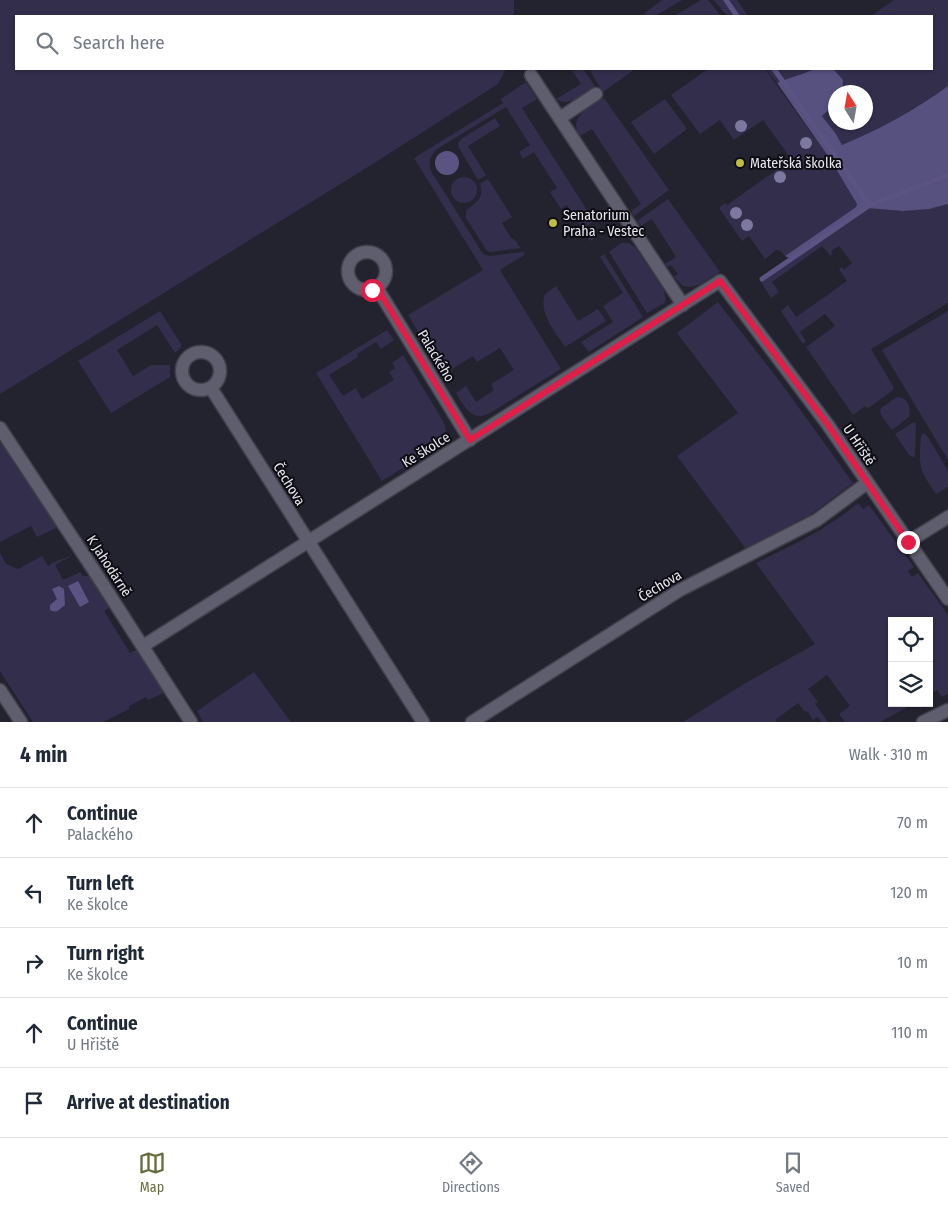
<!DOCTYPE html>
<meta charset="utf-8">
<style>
body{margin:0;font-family:"Fira Sans Condensed",sans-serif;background:#f6f6f7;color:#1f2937}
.controls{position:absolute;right:15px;bottom:15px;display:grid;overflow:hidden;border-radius:0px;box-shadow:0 1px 4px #0004}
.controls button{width:45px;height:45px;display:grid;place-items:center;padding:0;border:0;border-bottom:1px solid #e0e1e3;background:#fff;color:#1f2937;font:25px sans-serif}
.compass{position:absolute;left:828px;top:85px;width:45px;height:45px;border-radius:50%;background:#fff;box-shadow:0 1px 4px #0004;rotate:349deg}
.stop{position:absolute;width:15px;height:15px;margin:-11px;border:4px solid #e11d48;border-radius:50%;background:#fff}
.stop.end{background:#e11d48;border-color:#fff;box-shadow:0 1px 5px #0008}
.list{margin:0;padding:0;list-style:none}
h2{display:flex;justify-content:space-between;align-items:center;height:65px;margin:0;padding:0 20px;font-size:21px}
h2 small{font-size:16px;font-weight:400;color:#747a83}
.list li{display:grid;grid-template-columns:32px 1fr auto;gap:15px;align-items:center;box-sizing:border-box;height:70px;padding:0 20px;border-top:1px solid #e0e1e3}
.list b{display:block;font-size:19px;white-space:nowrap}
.list p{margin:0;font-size:16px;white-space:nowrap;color:#747a83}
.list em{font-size:16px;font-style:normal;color:#747a83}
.icon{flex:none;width:28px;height:28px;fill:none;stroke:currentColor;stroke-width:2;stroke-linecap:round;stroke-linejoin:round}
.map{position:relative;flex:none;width:948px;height:722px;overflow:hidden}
.search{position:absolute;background:#fff;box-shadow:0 1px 4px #0004;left:15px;right:15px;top:15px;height:55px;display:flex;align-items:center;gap:12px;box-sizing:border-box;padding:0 18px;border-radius:0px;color:#747a83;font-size:19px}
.sheet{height:415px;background:#fff}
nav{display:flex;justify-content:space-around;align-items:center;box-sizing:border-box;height:70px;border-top:1px solid #e0e1e3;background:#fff;font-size:14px;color:#747a83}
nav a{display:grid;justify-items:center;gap:2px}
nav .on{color:#676c3c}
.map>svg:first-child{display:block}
</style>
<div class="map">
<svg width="948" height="722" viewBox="0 0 948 722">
<rect width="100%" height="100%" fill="#23222f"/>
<!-- green -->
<path fill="#332e4c" d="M0,0H514V16H16V69H506L498,84L368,167L0,394Z
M662,0H682L655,16H641Z
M701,0H708L721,16H674Z
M714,0H737L748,16H727Z
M894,0H948V86C914,110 880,129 842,145L836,134L822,116L835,104L836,122H866V92H842V80L833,69H932V16H871Z
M571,69H583L595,86C583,94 570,108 556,99L581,84Z
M589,69H635L603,92Z
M708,69H765L830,159L857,204L856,207L785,256L781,251L776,250L765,259L749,236L742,241L719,208L725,203L727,205L775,171L774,168L789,156L763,120L734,140L720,120L700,134L671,95Z
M766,69H814C802,75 790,77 777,83Z
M526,82L537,99L522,108L587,210L595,220L587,226L595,238L590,241L567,205L561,209L550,192L557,188L534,152L523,159L519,152L530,145L506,107L437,149C430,156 428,162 431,171L483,254L489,256L524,252V255L500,270L561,369L490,413C472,423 464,406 456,393L466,386L476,402L494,390L491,384L514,370L500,348L477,362L473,356L444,374L408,315L483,270L414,158L503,103L501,99Z
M604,98L669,190L634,216L631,211L641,204L592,129L580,136C567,117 590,107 604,98Z
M665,99L687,129L654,154L631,122Z
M495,118L500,126L468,146L486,175L478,180L459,148L458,143L461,139Z
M451 190a13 13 0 1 1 26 0a13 13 0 1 1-26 0Z
M488,179L512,217L502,223L511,238L516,241L520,248L491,252L487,251L466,218V211C475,202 485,199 480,184Z
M668,199L720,272L699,285L689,287L683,286L674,277L678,274L671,265L667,267L665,264L676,257L652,219L641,226L637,221Z
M948,204V303L871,349L893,386V390L867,409L865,406L853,415L806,347L835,326L825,314L800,332L806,341L803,344L781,311L788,305L796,317L847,281L839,269L842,267L844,270L852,263L839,246L831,251L832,254L831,256L822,246L772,282L779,292L771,298L761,282L870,207C897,212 921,212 948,204Z
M621,243H629L635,247L664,290L666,302L647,313L609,252Z
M604,254L643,317L589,352L581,342L613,322L603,306L623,293L600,257Z
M556,286L578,321L598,309L606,321L565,347C556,333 538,312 545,294Z
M718,302L781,383L853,483L806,518L805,517L746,549L677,456L738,413L677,333Z
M160,311L181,344V347L175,353L157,325L117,350L133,376L151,365H170V377L111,413L78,361Z
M948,311V460L882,350Z
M387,330L394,340L381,349L376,342L357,354L358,357L329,375L343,396L356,388L362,399L394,380L389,372L395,368L392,363L403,355L443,421C448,430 446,437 439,445L382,481L316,373Z
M899,397C909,399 911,409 909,417L892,430L881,415L880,409L895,398Z
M914,422L916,424L915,456L913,457L909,455L895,434Z
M924,433L928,437L948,471V487L936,494C918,468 919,466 921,435Z
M0,443L5,446L58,527L37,537L31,526L0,542Z
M858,503L863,509L869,505L914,567L908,571L912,577L918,573L948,615V694L942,697L937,690L929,695V621H892V703H915L880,722H845L839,714L850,706L827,675L808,689L818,702L815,704L828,722H821L818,717L813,720L808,712L804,711L798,703L775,720L777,722H683L744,684L815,644L756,563C792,545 828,529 858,503Z
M0,553L6,564L18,569L42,556L48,566L54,562L71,556L55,565L63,580L80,572L83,576H89L109,608L104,611L130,653L137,649L164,693L148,700L146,697L129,706V709L103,722H33L0,671Z
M254,672L291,722H203L197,711Z"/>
<!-- forest -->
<path fill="#57517f" d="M814,69H833L843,80L842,92H836L835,104L822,116L836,134L842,145C880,129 915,110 948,86V204L929,209L903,211L867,208L793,260L785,256L856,207L857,204L830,159L777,83C790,77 802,75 814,69Z"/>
<!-- water -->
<path fill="#5b5483" d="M435 163a12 12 0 1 1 24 0a12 12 0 1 1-24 0Z
M78,581L89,602L80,607L68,586Z
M59,586L64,589L65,605C59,609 58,614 50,610V605L57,599L52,589Z"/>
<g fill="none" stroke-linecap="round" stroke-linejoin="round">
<!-- stream -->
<path stroke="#5b5483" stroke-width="5" d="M726,0L737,16
M774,69L870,205L948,175
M762,279L870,205"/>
<!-- minor casing -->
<g stroke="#42404b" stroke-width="15">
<path id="minor" d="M531,75L683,305
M560,118L596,94
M348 271a19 19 0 1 1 38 0a19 19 0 1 1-38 0Z
M377,288L470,440
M182 371a19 19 0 1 1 38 0a19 19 0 1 1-38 0Z
M211,388L423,722
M0,428L93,569L191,722
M908,542L948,517
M143,646L720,281L828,425L948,599
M0,690L21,722
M472,722L680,590L817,520L867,483
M923,722L948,710"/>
</g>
<!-- minor -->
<use href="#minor" stroke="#5f5e6e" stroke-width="12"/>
</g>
<!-- trees -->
<g fill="#7d789f">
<circle cx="741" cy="126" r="6"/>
<circle cx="806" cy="143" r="6"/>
<circle cx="780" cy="177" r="6"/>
<circle cx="736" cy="213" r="6"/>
<circle cx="747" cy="225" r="6"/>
</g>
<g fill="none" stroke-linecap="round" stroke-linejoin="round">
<!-- route -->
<path stroke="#e11d48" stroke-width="6" d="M372,290L377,288L470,440L720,281L828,425L908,542"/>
</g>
<!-- markers -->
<g fill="#bebf42" stroke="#0d0c12" stroke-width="2">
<circle cx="740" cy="163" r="5"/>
<circle cx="553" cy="223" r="5"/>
</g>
<g text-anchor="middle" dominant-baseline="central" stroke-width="4" stroke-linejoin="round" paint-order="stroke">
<!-- poi labels -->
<g font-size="14" fill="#e8e7f0" stroke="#0d0c12" text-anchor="start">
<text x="750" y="163">Mateřská školka</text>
<text x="563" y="215">Senatorium<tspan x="563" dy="16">Praha - Vestec</tspan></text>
</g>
<!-- street labels -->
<g font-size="14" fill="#e8e7f0" stroke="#0d0c12">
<text transform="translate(436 356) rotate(59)">Palackého</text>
<text transform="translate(859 445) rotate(56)">U Hřiště</text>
<text transform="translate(426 450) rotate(-32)">Ke školce</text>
<text transform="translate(289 484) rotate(58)">Čechova</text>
<text transform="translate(109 566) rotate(57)">K Jahodárně</text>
<text transform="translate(660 586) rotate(-31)">Čechova</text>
</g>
</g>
</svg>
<div class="controls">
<button><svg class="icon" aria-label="locate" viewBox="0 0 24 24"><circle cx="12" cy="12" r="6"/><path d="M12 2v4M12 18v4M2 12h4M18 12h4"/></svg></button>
<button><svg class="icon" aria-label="layers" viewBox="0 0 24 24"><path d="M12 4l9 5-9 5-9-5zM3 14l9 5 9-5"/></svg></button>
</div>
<svg class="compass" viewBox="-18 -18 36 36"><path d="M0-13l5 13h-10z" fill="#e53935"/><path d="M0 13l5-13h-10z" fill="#747a83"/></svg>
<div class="stop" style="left:372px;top:290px"></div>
<div class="stop end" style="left:908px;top:542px"></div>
<div class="search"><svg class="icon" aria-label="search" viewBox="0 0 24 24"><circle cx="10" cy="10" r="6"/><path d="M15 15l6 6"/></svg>Search here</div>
</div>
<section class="sheet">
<h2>4 min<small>Walk · 310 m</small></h2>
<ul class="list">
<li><svg class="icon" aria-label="ahead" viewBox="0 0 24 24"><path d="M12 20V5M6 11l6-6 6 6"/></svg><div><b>Continue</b><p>Palackého</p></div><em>70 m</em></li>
<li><svg class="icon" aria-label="left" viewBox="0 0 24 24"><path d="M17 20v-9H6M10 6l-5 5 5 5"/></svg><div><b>Turn left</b><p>Ke školce</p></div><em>120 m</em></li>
<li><svg class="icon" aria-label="right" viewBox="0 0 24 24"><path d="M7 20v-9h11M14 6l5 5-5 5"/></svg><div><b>Turn right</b><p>Ke školce</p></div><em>10 m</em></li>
<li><svg class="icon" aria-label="ahead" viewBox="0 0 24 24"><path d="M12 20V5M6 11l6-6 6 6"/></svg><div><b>Continue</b><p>U Hřiště</p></div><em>110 m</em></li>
<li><svg class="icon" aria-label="arrive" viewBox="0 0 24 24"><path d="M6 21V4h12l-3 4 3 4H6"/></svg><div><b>Arrive at destination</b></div></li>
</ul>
</section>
<nav>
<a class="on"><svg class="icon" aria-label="map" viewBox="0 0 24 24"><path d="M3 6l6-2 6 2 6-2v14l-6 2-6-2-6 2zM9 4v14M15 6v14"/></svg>Map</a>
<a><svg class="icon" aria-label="directions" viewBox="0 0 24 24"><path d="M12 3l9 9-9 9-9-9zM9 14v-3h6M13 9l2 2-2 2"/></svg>Directions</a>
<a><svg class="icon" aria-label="saved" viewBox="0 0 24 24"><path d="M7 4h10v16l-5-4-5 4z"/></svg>Saved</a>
</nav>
